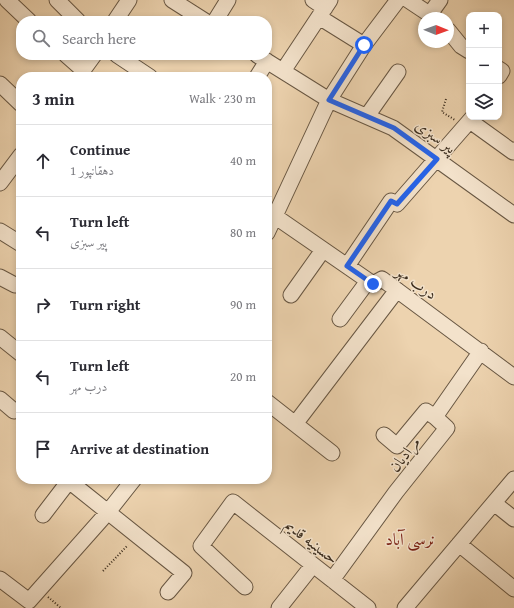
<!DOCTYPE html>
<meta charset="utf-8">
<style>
body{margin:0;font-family:"Gentium Book Plus",Amiri,serif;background:#f2f2f3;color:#2b2b33}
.controls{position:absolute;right:12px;top:12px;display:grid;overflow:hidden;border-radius:8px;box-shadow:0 2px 6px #0003}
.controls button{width:36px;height:36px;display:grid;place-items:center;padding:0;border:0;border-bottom:1px solid #e1e1e2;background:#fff;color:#2b2b33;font:20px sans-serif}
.compass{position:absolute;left:418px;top:12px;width:36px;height:36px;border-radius:50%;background:#fff;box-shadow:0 2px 6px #0003;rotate:91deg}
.stop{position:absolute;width:12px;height:12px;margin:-9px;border:3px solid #2563eb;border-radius:50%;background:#fff}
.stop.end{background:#2563eb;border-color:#fff;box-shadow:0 1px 4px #0008}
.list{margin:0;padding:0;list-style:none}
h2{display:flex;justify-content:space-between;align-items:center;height:52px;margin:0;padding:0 16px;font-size:17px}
h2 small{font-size:13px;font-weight:400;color:#7c7c81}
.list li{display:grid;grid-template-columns:26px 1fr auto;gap:12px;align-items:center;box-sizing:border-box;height:72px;padding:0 16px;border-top:1px solid #e1e1e2}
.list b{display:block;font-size:15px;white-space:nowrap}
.list p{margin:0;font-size:13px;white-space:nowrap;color:#7c7c81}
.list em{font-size:13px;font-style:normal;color:#7c7c81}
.icon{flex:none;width:22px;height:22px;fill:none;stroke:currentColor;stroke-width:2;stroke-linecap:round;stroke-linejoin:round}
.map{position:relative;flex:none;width:514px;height:608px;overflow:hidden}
.search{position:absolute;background:#fff;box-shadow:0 2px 6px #0003;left:16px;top:16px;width:256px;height:44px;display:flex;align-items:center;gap:10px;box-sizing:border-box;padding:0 14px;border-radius:16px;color:#7c7c81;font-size:15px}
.panel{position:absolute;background:#fff;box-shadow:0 2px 6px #0003;left:16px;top:72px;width:256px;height:412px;border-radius:16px}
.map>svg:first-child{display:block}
</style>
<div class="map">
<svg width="514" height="608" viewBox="0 0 514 608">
<rect width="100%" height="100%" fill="#edd3af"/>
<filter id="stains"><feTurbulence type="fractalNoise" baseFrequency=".005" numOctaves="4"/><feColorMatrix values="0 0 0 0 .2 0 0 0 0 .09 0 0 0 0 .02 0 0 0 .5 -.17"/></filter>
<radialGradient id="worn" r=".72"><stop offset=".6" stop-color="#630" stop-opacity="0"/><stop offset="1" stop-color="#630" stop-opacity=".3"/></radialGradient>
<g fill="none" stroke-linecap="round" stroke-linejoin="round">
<!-- minor casing -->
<g stroke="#685743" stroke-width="17">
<path id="minor" d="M7,0L29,21
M57,0L78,21
M172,0L205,21
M313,0L325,8
M408,0L435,18
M430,14L440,0
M319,17L364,45
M115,21L129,0
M215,21L228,0
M448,30L461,46L469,51
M66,55L83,70
M117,55L150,77
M257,55L329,100L393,128L514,215
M499,69L502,71L499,76
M283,71L330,0
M78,77L94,55
M257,77L267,61
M0,84L21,104
M367,116L398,72
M470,121L513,152L514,150
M0,183L21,155
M276,217L373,284L382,279L514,377
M0,231L21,244
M267,233L329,100L364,45L398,0
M347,266L391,201L397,204L473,117
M0,277L15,285
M291,295L323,250
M340,319L368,281
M0,337L21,354
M0,399L14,411
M267,402L332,453
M295,424L397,290
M384,435L397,446L426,411L435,417
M494,503L514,519
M43,515L69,481L184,573L168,592
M459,544L514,589
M0,579L29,601L108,512L134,479
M332,580L396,492L447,428L435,417L481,351
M245,587L201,546L233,502L368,608
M279,608L313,565
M405,608L514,479"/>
</g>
<!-- path -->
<path stroke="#3c2e1f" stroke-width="2" stroke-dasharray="1 2" stroke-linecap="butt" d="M446,99L442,112L455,120
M103,571L128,545
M48,597L61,608"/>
<!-- minor -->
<use href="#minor" stroke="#f3e2cb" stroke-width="15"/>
</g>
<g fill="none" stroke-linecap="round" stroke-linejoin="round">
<!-- route -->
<path stroke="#2563eb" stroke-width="5" d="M364,45L329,100L394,128L437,159L397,204L391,201L347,266L373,284"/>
</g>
<g text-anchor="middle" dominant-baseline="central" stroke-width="3" stroke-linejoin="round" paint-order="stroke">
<!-- street labels -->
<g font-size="16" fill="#3c2e1f" stroke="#f3e2cb">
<text transform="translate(436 136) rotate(36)">پیر سبزی</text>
<text transform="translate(417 282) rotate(36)">درب مهر</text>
<text transform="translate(404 454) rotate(-52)">مرادیان</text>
<text transform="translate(312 541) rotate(38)">حسینیه قدیم</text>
</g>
<!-- neighbourhood labels -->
<g font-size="17" fill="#7a1f14" stroke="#f3e2cb">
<text x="410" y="538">نرسی آباد</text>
</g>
</g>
<rect width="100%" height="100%" filter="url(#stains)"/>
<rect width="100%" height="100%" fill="url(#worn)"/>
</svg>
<div class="controls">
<button>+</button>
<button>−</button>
<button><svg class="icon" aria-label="layers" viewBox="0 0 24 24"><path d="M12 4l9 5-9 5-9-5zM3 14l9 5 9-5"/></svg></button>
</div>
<svg class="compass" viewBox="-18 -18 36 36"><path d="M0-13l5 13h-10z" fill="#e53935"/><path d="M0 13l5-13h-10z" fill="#7c7c81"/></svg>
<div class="stop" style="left:364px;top:45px"></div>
<div class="stop end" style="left:373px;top:284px"></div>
<div class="search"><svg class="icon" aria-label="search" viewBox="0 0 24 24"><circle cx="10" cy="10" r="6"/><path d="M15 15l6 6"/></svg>Search here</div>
<section class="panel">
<h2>3 min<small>Walk · 230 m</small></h2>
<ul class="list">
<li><svg class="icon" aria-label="ahead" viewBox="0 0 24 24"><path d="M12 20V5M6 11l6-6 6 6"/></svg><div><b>Continue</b><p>دهقانپور 1</p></div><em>40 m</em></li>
<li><svg class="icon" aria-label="left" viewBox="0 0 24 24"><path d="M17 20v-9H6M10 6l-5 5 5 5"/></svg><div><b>Turn left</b><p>پیر سبزی</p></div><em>80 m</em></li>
<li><svg class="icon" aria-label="right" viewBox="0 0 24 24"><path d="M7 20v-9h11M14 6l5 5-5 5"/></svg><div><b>Turn right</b></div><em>90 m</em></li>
<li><svg class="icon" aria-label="left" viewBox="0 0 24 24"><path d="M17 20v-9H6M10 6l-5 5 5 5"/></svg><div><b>Turn left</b><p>درب مهر</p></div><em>20 m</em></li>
<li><svg class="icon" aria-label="arrive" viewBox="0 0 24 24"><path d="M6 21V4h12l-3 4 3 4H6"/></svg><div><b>Arrive at destination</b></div></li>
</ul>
</section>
</div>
